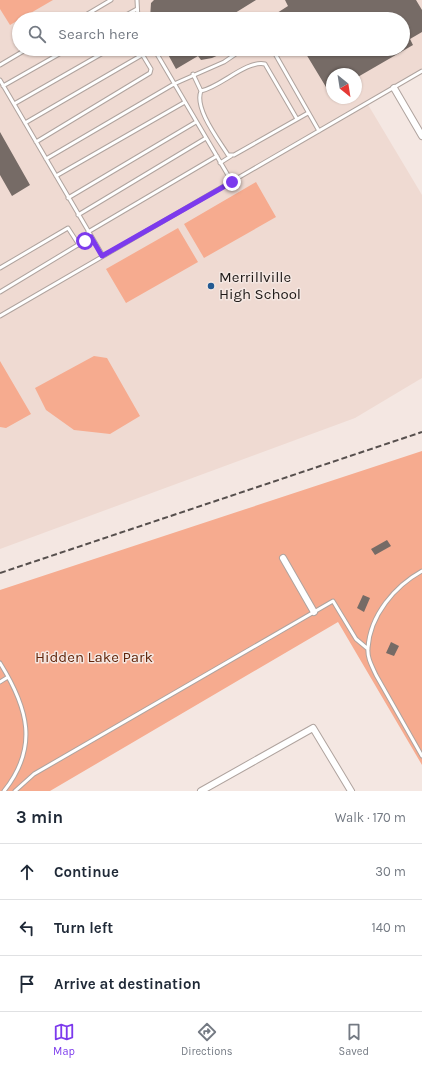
<!DOCTYPE html>
<meta charset="utf-8">
<style>
body{margin:0;font-family:Karla,sans-serif;background:#f2f2f3;color:#1f2937}
.compass{position:absolute;left:326px;top:68px;width:36px;height:36px;border-radius:50%;background:#fff;box-shadow:0 1px 3px #0004;rotate:150deg}
.stop{position:absolute;width:12px;height:12px;margin:-9px;border:3px solid #7c3aed;border-radius:50%;background:#fff}
.stop.end{background:#7c3aed;border-color:#fff;box-shadow:0 1px 4px #0008}
.list{margin:0;padding:0;list-style:none}
h2{display:flex;justify-content:space-between;align-items:center;height:52px;margin:0;padding:0 16px;font-size:17px}
h2 small{font-size:13px;font-weight:400;color:#747a83}
.list li{display:grid;grid-template-columns:26px 1fr auto;gap:12px;align-items:center;box-sizing:border-box;height:56px;padding:0 16px;border-top:1px solid #e0e1e3}
.list b{display:block;font-size:15px;white-space:nowrap}
.list em{font-size:13px;font-style:normal;color:#747a83}
.icon{flex:none;width:22px;height:22px;fill:none;stroke:currentColor;stroke-width:2;stroke-linecap:round;stroke-linejoin:round}
.map{position:relative;flex:none;width:422px;height:791px;overflow:hidden}
.search{position:absolute;background:#fff;box-shadow:0 1px 3px #0004;left:12px;right:12px;top:12px;height:44px;display:flex;align-items:center;gap:10px;box-sizing:border-box;padding:0 14px;border-radius:22px;color:#747a83;font-size:15px}
.sheet{height:220px;background:#fff}
nav{display:flex;justify-content:space-around;align-items:center;box-sizing:border-box;height:56px;border-top:1px solid #e0e1e3;background:#fff;font-size:11px;color:#747a83}
nav a{display:grid;justify-items:center;gap:2px}
nav .on{color:#7c3aed}
.map>svg:first-child{display:block}
</style>
<div class="map">
<svg width="422" height="791" viewBox="0 0 422 791">
<rect width="100%" height="100%" fill="#f4e7e2"/>
<!-- built -->
<path fill="#efdad2" fill-rule="evenodd" d="M0,0H422V72L367,103L422,195V378L355,418L0,549ZM19,19H403V49H19ZM332,74H356V98H332Z"/>
<!-- green -->
<path fill="#f6ab8f" d="M0,0H53L10,25L0,9Z
M256,182L276,217L204,258L184,224Z
M178,228L198,262L126,303L106,269Z
M94,356L107,358L140,416L110,434L74,430L46,410L35,388Z
M0,361L31,414L6,428L0,427Z
M422,451V765L338,622L50,791H0V590Z"/>
<!-- building -->
<path fill="#766b66" d="M154,0H256L235,13L239,19H150L151,3Z
M285,0H416L422,10V32L410,39L413,45L356,78V74L352,72L349,74H332V83L326,87L303,49H403V19H280L277,13L288,6Z
M165,49H232L212,58L201,60L198,56L176,69Z
M0,132L30,185L12,196L0,175Z
M387,540L391,546L375,555L371,549Z
M363,595L370,598L364,612L357,608Z
M391,642L399,646L394,656L386,653Z"/>
<g fill="none" stroke-linecap="round" stroke-linejoin="round">
<!-- lane casing -->
<g stroke="#afa39e" stroke-width="5">
<path id="lane" d="M137,0L138,19
M79,19L111,0
M119,19L137,9
M154,49L232,182
M265,49L274,52L319,131
M0,65L27,49
M193,74L201,91C194,108 218,139 228,155H234L308,113
M0,80L103,256
M3,86L68,49
M201,91C221,87 246,60 265,64L297,119
M14,104L110,49
M25,123L142,55
M36,142L150,73L151,69L139,49
M46,159L174,84L224,62L243,49
M220,163L231,156
M56,176L185,102
M68,198L196,122
M78,215L206,138
M88,232L217,156
M0,268L68,228L79,245
M0,292L91,237
M0,316L422,71
M422,571C395,586 370,615 368,648C367,658 372,666 376,675L422,756
M0,663C28,708 39,747 4,791
M0,682L8,677
M15,791L34,774L333,601L356,639L368,649"/>
</g>
<!-- street casing -->
<g stroke="#afa39e" stroke-width="8">
<path id="street" d="M394,88L422,136
M283,558L314,612
M201,791L313,728L351,791"/>
</g>
<!-- lane -->
<use href="#lane" stroke="#fff" stroke-width="3"/>
<!-- street -->
<use href="#street" stroke="#fff" stroke-width="6"/>
<!-- rail -->
<path stroke="#564f4d" stroke-width="2" stroke-dasharray="6 3" stroke-linecap="butt" d="M0,573L422,432"/>
</g>
<g fill="none" stroke-linecap="round" stroke-linejoin="round">
<!-- route -->
<path stroke="#7c3aed" stroke-width="5" d="M85,241L91,237L102,256L232,182"/>
</g>
<!-- markers -->
<circle fill="#235a92" stroke="#f4e7e2" stroke-width="1.5" cx="211" cy="286" r="4"/>
<g text-anchor="middle" dominant-baseline="central" stroke-width="3" stroke-linejoin="round" paint-order="stroke">
<!-- poi labels -->
<g font-size="15" fill="#1f1a18" stroke="#f4e7e2" text-anchor="start">
<text x="219" y="277">Merrillville<tspan x="219" dy="17">High School</tspan></text>
</g>
<!-- park labels -->
<g font-size="15" fill="#61250a" stroke="#f4e7e2">
<text x="94" y="657">Hidden Lake Park</text>
</g>
</g>
</svg>
<svg class="compass" viewBox="-18 -18 36 36"><path d="M0-13l5 13h-10z" fill="#e53935"/><path d="M0 13l5-13h-10z" fill="#747a83"/></svg>
<div class="stop" style="left:85px;top:241px"></div>
<div class="stop end" style="left:232px;top:182px"></div>
<div class="search"><svg class="icon" aria-label="search" viewBox="0 0 24 24"><circle cx="10" cy="10" r="6"/><path d="M15 15l6 6"/></svg>Search here</div>
</div>
<section class="sheet">
<h2>3 min<small>Walk · 170 m</small></h2>
<ul class="list">
<li><svg class="icon" aria-label="ahead" viewBox="0 0 24 24"><path d="M12 20V5M6 11l6-6 6 6"/></svg><div><b>Continue</b></div><em>30 m</em></li>
<li><svg class="icon" aria-label="left" viewBox="0 0 24 24"><path d="M17 20v-9H6M10 6l-5 5 5 5"/></svg><div><b>Turn left</b></div><em>140 m</em></li>
<li><svg class="icon" aria-label="arrive" viewBox="0 0 24 24"><path d="M6 21V4h12l-3 4 3 4H6"/></svg><div><b>Arrive at destination</b></div></li>
</ul>
</section>
<nav>
<a class="on"><svg class="icon" aria-label="map" viewBox="0 0 24 24"><path d="M3 6l6-2 6 2 6-2v14l-6 2-6-2-6 2zM9 4v14M15 6v14"/></svg>Map</a>
<a><svg class="icon" aria-label="directions" viewBox="0 0 24 24"><path d="M12 3l9 9-9 9-9-9zM9 14v-3h6M13 9l2 2-2 2"/></svg>Directions</a>
<a><svg class="icon" aria-label="saved" viewBox="0 0 24 24"><path d="M7 4h10v16l-5-4-5 4z"/></svg>Saved</a>
</nav>
